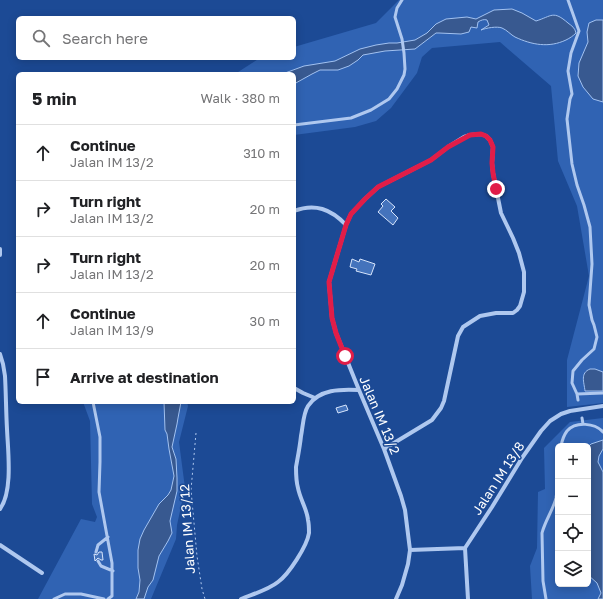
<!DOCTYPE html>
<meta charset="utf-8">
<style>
body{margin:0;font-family:"Golos Text",sans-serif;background:#f6f6f6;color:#202124}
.controls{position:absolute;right:12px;bottom:12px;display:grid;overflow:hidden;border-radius:6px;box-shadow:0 2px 10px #0003}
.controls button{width:36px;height:36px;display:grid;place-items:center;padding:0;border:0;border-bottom:1px solid #e0e0e0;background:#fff;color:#202124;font:20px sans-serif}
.stop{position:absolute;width:12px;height:12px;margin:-9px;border:3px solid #e11d48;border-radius:50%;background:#fff}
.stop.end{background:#e11d48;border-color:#fff;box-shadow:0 1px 4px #0008}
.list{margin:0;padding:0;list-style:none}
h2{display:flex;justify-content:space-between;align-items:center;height:52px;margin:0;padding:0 16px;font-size:17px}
h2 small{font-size:13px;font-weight:400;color:#757577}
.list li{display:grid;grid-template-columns:26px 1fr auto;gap:12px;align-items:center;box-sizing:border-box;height:56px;padding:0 16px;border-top:1px solid #e0e0e0}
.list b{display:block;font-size:15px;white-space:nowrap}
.list p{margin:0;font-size:13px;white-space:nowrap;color:#757577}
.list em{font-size:13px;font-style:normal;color:#757577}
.icon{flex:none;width:22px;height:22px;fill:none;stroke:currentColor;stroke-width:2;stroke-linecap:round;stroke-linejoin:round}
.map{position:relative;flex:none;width:603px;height:599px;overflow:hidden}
.search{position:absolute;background:#fff;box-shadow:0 2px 10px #0003;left:16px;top:16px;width:280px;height:44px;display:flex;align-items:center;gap:10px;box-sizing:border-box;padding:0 14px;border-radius:6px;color:#757577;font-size:15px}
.panel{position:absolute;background:#fff;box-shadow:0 2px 10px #0003;left:16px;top:72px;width:280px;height:332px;border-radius:6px}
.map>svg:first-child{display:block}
</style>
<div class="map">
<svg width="603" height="599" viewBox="0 0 603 599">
<rect width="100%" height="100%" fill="#1c4a95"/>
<!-- green -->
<path fill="#3063b3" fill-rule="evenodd" d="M399,0H603V403L567,407V360L589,276L577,206L558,161L551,86L500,42L432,48L422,57L417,73L391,108L376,121L355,127L294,135V74H235L260,58H294V47L376,23Z
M83,402H187L188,406L179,442L185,488L177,525L176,539L151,599H38L81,519L95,522L97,517L92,504L90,421Z
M603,418V599H532L530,566L537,548L538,492L545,489L544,448L570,422ZM558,446H588V584H558Z"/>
<!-- water -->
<path fill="#385990" stroke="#a2c2f1" d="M512,9L522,13L536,21C552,16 553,10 568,23C572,26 575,28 576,33C573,36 570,38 566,40C549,48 532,45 515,37C511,35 507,30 502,28C497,26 486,28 481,30L489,25L487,20C484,19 481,20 478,22L477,28L471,27L469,32L461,34L439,33H436L415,49L385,51L363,55L358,60L349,66L338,70H320L312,74L294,84V74H281L285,73L304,66L335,61L360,49L376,45L389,43H397L415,40L427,33L436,24L446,19L467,17L476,19L494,10Z
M596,20H603V102L593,99L583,87L578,76L579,63L588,42L587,32L589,23Z
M590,369H595L603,372V391H585C584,382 580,373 590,369Z
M164,402H181L178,418L177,424L172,447L176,459L177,478V491L170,521L172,533L168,541L159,556L153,580L148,587L144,599H136L139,592L140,580L138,568V550L140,539L144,530L159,504L168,495L171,490L174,476L169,449L167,434L165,430Z
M603,440V449L599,456L598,462L603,472V599H598L601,593L597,583L588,575V447L591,444Z"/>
<!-- building -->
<path fill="#4473bc" stroke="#d6e4fb" d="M386,199L395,207L391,211L398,218L393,225L378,212L383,206L381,204Z
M352,259L359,262L360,259L375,264L371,275L356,271L357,269L350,267Z
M346,405L348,410L338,413L336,408Z
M99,552H102L103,560H101L98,558L95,561L94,554L97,555Z"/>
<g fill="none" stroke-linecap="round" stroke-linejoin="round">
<!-- path -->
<path stroke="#afc8ef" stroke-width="1" stroke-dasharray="2 3" stroke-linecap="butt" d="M196,433L191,490L197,556L202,589L205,599"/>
<!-- service -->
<path stroke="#afc8ef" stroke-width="3" d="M568,0L579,31L571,53L568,71L572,94L570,99L567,119L572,164L577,185L584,205L590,227L592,264L589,305L592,320L594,325L597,337L594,349L582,360L573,371L572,383L577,394L603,393
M294,125L351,118L371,110L389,99L397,89L404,75L405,69L404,53L402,39L395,17L397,8L402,0
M577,394L578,400
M93,402L100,437V462L99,492L112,563V596L108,599
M582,418L583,424
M561,446C562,441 564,435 567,431C576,421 595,423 603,432
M96,552L98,545L108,537
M98,561L101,566L113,571
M54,599L65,594H81L104,599
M546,599L543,581L542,533C545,521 553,510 556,498C558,487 556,475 558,463"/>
<!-- minor -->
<path stroke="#afc8ef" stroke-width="4" d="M294,211C315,203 331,209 346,225
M0,249V255
M0,354L3,364L5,376C6,394 6,412 7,429C8,452 13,491 0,509
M294,388L303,393L315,398
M384,449L432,420L441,408L444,401L458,336L463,327L480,316L496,313H513L517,310L520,306L524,292V272L519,253L513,238L501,213L493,173L492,163L493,147L490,140L486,136L481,134L470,135L464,137L448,147L431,160L378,187L365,199L351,214L346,225L329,282L332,318L336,333L359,390L384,449L401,496L405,510L410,550L408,564L402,585L396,599
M0,545L42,573
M465,548L468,599
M410,550L465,548L492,507L522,458L541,431L550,421L561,414L570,411L603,406
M241,599C253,594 268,590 278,582C289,574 307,546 309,533C309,529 309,524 308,520C307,509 300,499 298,488C296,481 296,474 296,467C298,456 300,446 301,436C303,426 303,414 308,406C319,389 341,389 359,390"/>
</g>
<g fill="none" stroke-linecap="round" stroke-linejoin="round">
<!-- route -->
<path stroke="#e11d48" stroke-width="5" d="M345,356L336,333L332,318L329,282L346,225L351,214L365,199L378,187L431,160L448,147L470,135L481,134L486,136L490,140L493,147L492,163L493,173L496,189"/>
</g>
<g text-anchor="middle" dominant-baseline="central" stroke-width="3" stroke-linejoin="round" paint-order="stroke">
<!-- street labels -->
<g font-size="13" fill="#fff" stroke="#1c4a95">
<text transform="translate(380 415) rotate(67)">Jalan IM 13/2</text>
<text transform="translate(498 478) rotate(-57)">Jalan IM 13/8</text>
<text transform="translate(187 529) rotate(-94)">Jalan IM 13/12</text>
</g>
</g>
</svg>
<div class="controls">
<button>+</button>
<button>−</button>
<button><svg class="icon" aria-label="locate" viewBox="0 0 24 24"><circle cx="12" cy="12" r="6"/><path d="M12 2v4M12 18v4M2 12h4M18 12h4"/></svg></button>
<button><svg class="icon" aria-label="layers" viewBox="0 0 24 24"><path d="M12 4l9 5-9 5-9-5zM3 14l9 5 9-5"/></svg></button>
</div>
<div class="stop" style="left:345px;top:356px"></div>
<div class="stop end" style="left:496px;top:189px"></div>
<div class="search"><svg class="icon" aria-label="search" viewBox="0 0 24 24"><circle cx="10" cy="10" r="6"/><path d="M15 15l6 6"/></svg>Search here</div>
<section class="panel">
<h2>5 min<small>Walk · 380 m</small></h2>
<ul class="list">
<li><svg class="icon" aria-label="ahead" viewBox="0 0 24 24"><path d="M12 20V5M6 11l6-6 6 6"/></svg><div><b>Continue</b><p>Jalan IM 13/2</p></div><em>310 m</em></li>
<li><svg class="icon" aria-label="right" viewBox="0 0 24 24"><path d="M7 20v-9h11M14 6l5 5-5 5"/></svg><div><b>Turn right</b><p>Jalan IM 13/2</p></div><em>20 m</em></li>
<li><svg class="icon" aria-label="right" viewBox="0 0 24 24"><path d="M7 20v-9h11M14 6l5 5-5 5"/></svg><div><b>Turn right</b><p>Jalan IM 13/2</p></div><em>20 m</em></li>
<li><svg class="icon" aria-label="ahead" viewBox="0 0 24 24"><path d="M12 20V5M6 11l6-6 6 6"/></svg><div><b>Continue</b><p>Jalan IM 13/9</p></div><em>30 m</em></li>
<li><svg class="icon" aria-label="arrive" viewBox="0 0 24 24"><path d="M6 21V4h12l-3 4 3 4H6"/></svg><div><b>Arrive at destination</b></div></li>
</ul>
</section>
</div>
